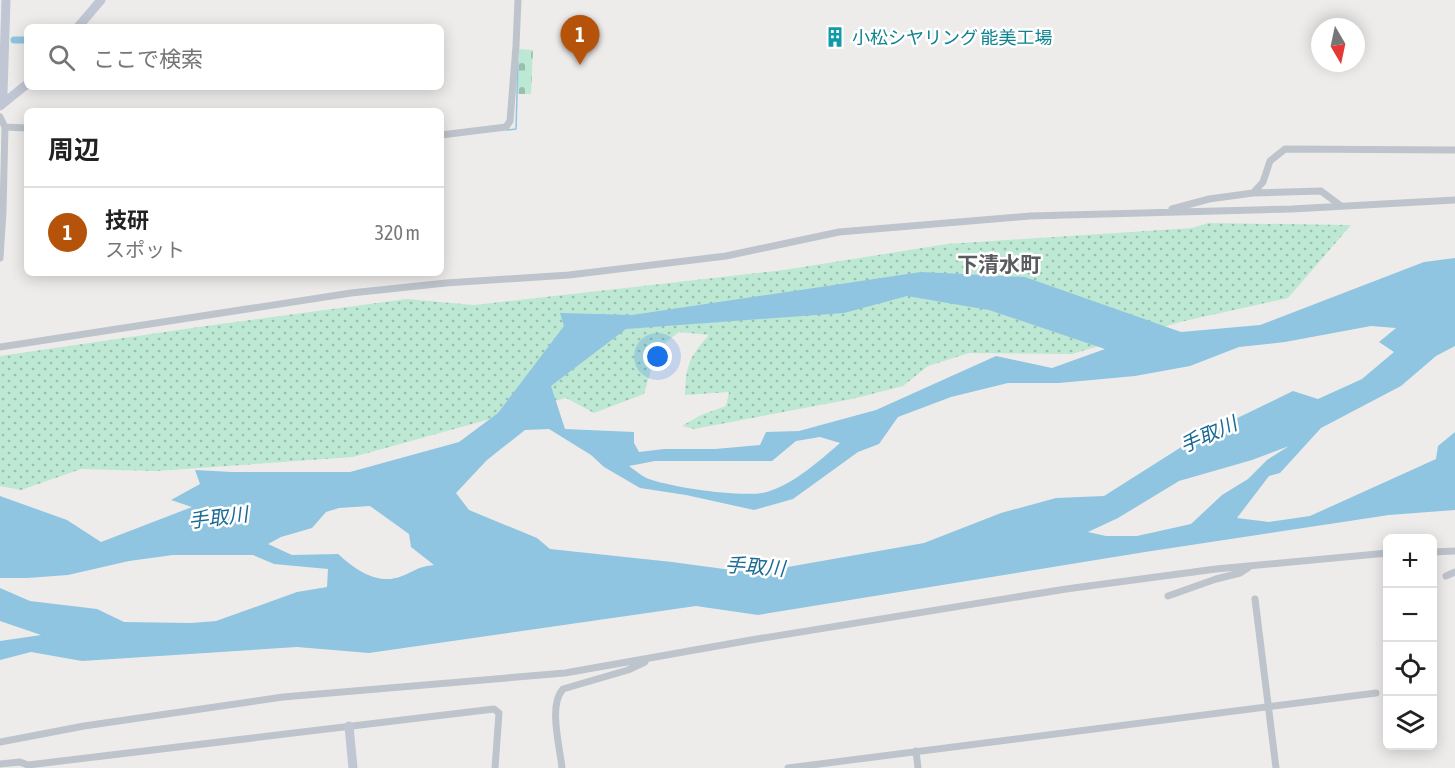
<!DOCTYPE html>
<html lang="ja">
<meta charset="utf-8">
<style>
body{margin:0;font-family:"Asap Condensed","Noto Sans JP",sans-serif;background:#f6f6f6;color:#222}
.controls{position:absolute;right:18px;bottom:18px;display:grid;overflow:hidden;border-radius:9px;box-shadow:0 3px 15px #0003}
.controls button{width:54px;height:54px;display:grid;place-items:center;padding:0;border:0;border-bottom:2px solid #e0e0e0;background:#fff;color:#222;font:30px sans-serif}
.compass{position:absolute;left:1311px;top:18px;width:54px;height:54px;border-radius:50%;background:#fff;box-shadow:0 3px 15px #0003;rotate:171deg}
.you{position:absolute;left:658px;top:357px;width:21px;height:21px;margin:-15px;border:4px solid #fff;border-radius:50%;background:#1a73e8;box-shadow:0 0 0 9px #1a73e833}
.badge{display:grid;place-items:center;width:39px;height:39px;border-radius:50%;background:#b45309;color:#fff;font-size:20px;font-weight:700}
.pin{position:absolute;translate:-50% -50px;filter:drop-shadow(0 2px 3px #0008)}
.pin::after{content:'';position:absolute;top:32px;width:21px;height:18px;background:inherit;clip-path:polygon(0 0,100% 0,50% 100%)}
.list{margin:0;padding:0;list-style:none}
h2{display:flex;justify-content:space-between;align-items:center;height:78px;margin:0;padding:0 24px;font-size:26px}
h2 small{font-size:20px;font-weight:400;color:#767676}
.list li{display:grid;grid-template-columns:39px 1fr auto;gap:18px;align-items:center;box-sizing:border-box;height:90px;padding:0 24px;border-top:2px solid #e0e0e0}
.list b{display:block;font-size:22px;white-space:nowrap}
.list p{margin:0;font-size:20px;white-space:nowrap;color:#767676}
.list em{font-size:20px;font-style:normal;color:#767676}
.icon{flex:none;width:33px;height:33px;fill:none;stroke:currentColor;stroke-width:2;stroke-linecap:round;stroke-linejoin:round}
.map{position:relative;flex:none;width:1455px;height:768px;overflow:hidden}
.search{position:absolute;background:#fff;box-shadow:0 3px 15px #0003;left:24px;top:24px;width:420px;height:66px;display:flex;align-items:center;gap:15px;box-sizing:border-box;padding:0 21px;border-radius:9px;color:#767676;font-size:22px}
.panel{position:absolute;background:#fff;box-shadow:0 3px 15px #0003;left:24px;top:108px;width:420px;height:168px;border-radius:9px}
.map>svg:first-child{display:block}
</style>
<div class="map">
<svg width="1455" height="768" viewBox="0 0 1455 768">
<defs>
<pattern id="grass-dots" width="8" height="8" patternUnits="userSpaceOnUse" patternTransform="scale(1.5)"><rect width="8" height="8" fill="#bde8d3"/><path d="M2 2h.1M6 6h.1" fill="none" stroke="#9bbeae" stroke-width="1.8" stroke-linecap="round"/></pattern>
<pattern id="cemetery-stones" width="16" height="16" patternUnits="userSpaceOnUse" patternTransform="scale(1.5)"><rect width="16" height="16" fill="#bde8d3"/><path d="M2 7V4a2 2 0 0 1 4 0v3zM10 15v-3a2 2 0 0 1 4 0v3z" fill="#9bbeae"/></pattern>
</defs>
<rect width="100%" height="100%" fill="#eeeceb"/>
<!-- grass -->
<path fill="url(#grass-dots)" d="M1208,223L1351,225L1288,298L1180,322L1072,354L969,353L928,366L903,386L852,399L694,429L682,426L701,415L726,406L729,392L685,395C686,365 689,357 709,335L679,332L657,349L644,394L594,413L566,398L353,457L156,471L81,469L21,490L0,486V356L206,326L407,299L474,305L784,270L947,244L1192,228Z"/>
<!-- cemetery -->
<path fill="url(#cemetery-stones)" d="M519,49L533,50L531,94H517Z"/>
<!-- water -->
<path fill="#8fc5e1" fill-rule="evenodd" d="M1455,258V346L1436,356L1401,386L1321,428L1280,473L1269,476L1237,518L1269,522L1310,516L1436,459L1438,446L1455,432V510L1389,515L1145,552L758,615L696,606L369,653L297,647L82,661L31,652L0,660V641L41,635L0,621V588L30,601L97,609L124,622L191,623L216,621L297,592L327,587L328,569L274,564L253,555H173L129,561L68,575L27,578H0V496L67,520L101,542L192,507L171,500L200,484L195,470L232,472H350L459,442L498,413L564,326L560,313L632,315L921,272L1025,277L1181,332L1260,325L1424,262ZM907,296L989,310L1105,349L1052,368L996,356L876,410L799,431L766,432L760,445L715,449H664L639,452L634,443V432L565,429L551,386L626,329L844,313ZM1371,326L1396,328L1379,342L1394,352L1362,379L1318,399L1293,391L1194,439L1104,496L1056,498L1001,513L924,543L754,573L672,562L550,549L537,538L469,510L456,493L487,460L525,430L549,429L591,455L604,467L640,488L686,495L754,510L793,499L858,452L879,444L898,417L951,397L1008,383H1059L1135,376L1190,366L1239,347L1285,342ZM820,437L840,443C819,461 794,484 767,492C743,498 677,488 652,480C644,478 636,471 629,466L655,461H772L796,441ZM1289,446L1267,460L1248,479L1222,495L1191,524L1137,536H1106L1088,532L1118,518L1179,481L1252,460ZM370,506L409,534L411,547L434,565C417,567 417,570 402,576C378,586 356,570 338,554L292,555L268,544L281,537L312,528L326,512L339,508Z"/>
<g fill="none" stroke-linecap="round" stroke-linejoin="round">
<!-- stream -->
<path stroke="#8fc5e1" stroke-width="1.5" d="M507,130L516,129L518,62"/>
<!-- canal -->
<path stroke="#8fc5e1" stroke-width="7" d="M14,40H27"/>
<!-- street -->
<path stroke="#bec4cc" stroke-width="7" d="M0,117L5,127L3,211L0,258
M5,127L27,128
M441,135L506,127L510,121L516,46L518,0
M1253,193L1321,191L1341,206
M1172,209L1209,199L1253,193L1263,182L1270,161L1285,149L1455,150
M0,347L351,293L446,283L569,275L726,256L839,232L1030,216L1292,209L1455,200
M1432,552L1455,551
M1446,576L1455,572
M1168,596L1216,579L1240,573L1249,567
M1255,599L1276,768
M0,742L84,726L283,697L565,673L751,640L1066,589L1216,569L1388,553
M916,751L918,768
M0,764L20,762L28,765L29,768
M28,765L494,709L499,713L495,768
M562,768C560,747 548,705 563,689L628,670L645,662
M788,768L1376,693"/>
<!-- secondary -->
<path stroke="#c0c6d3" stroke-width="9" d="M78,27L101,0
M0,104L3,93L6,0
M0,106L27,84
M349,726L353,768"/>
</g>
<!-- icons -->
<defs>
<g id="building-bare" transform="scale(1.62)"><path d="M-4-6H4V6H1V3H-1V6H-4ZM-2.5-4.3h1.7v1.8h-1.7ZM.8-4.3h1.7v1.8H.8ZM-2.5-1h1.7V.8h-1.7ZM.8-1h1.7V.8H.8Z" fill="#0f9aa8" stroke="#fff" stroke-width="2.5" paint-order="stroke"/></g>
</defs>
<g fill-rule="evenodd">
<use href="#building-bare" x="835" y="37"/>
</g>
<g text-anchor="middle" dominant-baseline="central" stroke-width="5" stroke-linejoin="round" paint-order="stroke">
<!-- culture labels -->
<g font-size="18" fill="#0d838f" stroke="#fff" text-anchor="start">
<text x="852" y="37">小松シヤリング 能美工場</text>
</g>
<!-- water labels -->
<g font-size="20" font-style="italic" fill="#1b6b94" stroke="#fff">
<text transform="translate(1208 434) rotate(-24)">手取川</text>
<text transform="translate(218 517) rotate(-7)">手取川</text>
<text transform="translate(755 566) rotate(4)">手取川</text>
</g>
<!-- quarter labels -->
<g font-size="21" font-weight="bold" fill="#595b5f" stroke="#fff">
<text x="999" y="264">下清水町</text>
</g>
</g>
</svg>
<div class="controls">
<button>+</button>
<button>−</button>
<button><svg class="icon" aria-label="locate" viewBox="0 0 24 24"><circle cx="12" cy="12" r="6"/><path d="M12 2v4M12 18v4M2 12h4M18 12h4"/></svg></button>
<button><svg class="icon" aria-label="layers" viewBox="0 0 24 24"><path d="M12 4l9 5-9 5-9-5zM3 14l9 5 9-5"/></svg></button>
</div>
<svg class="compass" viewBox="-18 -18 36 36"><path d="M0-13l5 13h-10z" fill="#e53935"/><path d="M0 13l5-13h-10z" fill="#767676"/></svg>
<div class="you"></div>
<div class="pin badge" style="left:580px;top:65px">1</div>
<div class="search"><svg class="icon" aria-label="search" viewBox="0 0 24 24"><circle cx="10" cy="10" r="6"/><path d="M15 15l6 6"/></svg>ここで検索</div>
<section class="panel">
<h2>周辺<small></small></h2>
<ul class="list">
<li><span class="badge">1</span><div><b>技研</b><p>スポット</p></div><em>320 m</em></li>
</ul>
</section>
</div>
